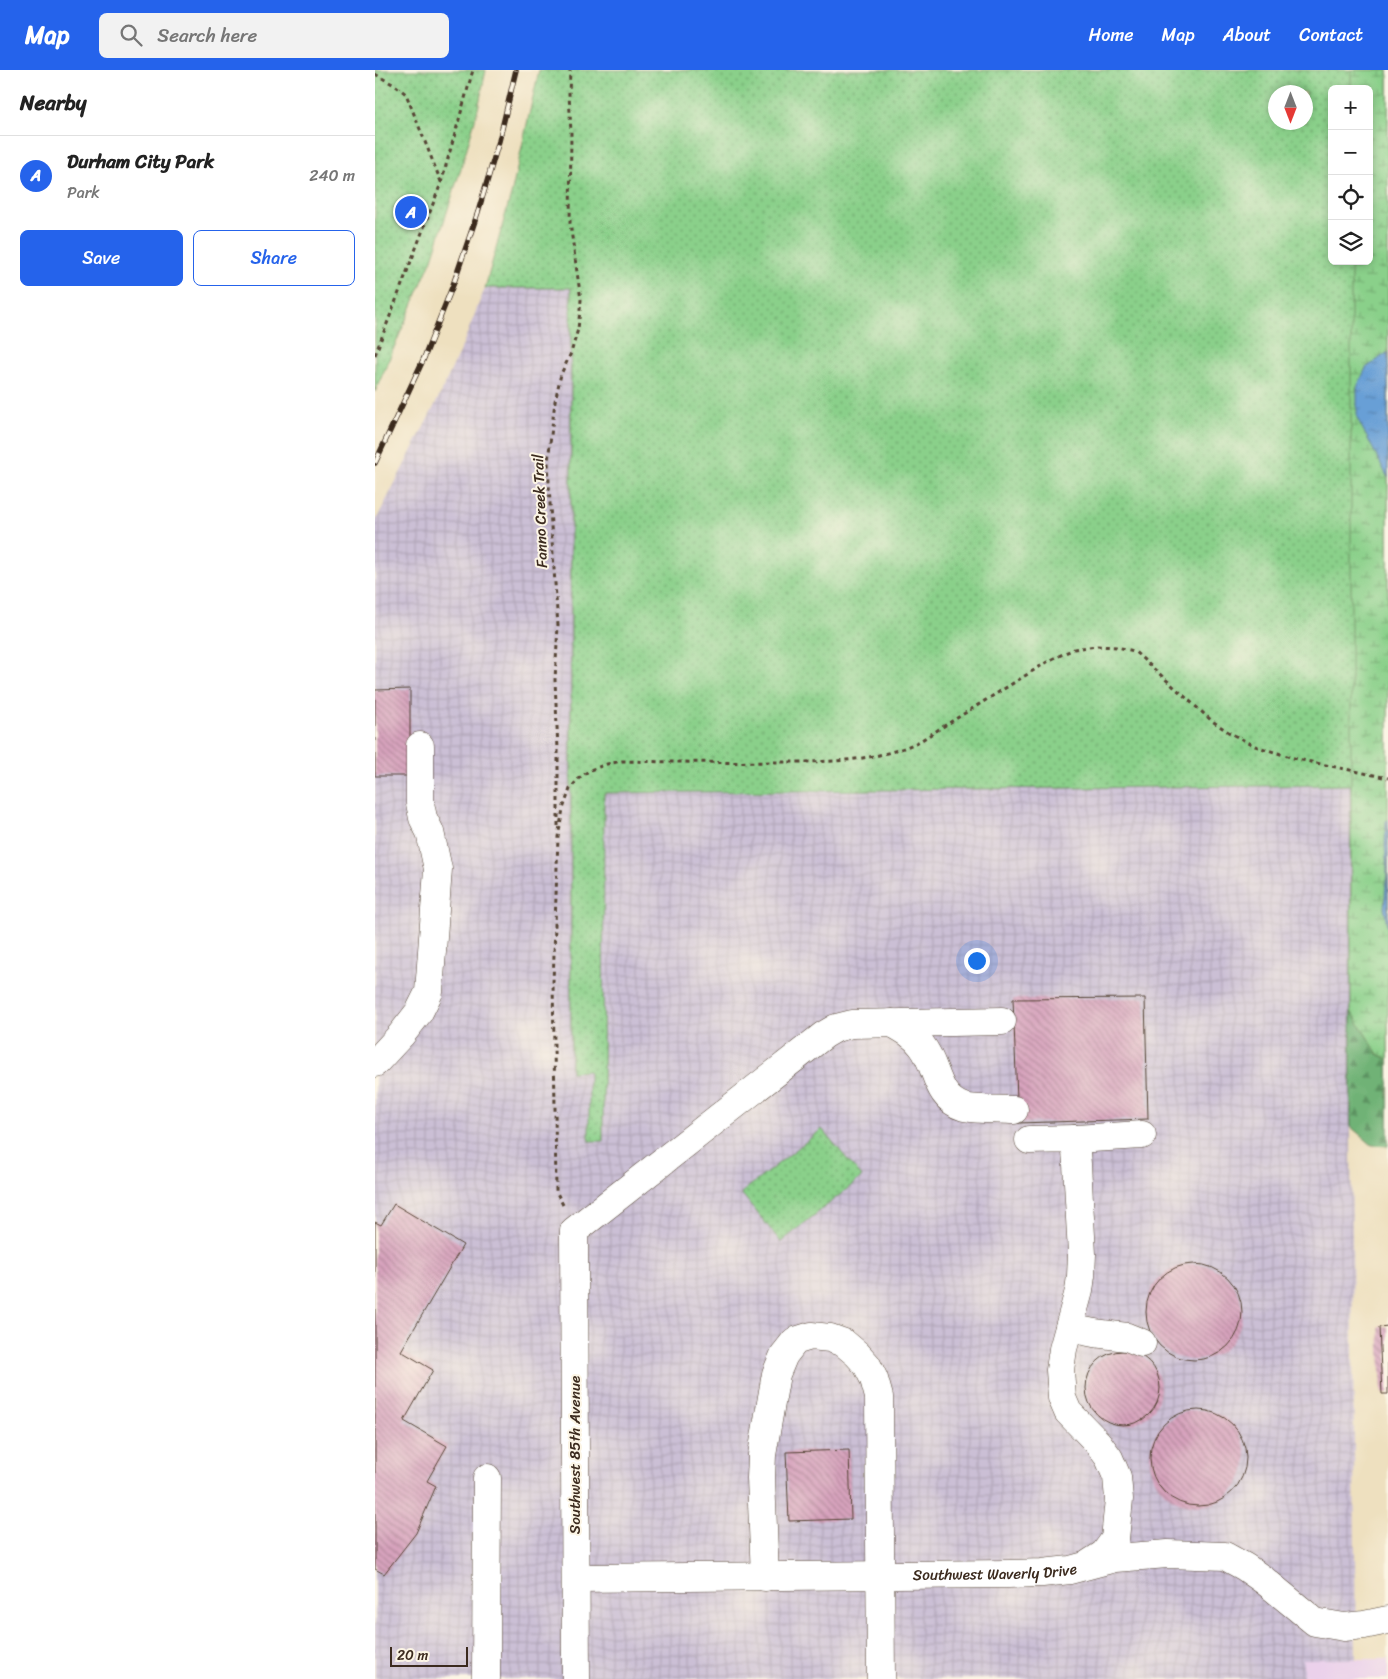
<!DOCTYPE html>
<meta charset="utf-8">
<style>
body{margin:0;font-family:Sriracha,sans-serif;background:#f2f2f2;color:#222}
.controls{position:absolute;right:15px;top:15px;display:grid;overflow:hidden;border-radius:8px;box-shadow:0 2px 8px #0003}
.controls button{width:45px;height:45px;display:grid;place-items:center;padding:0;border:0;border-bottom:1px solid #e0e0e0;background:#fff;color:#222;font:25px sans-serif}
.compass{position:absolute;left:893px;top:15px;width:45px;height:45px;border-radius:50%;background:#fff;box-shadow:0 2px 8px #0003;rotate:180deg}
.scale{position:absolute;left:15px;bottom:12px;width:78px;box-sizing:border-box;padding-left:5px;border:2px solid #3b2a1e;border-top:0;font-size:14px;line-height:18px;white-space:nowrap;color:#3b2a1e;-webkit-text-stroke:4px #fcf5e5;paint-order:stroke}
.you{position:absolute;left:601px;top:890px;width:18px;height:18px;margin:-12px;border:4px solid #fff;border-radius:50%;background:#1a73e8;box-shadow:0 0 0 8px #1a73e833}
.badge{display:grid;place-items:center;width:32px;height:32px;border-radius:50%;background:#2563eb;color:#fff;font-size:16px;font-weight:700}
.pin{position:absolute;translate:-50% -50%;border:2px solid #fff;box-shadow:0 1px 5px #0006}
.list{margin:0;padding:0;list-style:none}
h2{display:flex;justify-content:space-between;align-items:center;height:65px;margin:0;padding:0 20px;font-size:21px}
h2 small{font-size:16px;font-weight:400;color:#767676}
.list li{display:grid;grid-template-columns:32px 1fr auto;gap:15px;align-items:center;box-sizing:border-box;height:80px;padding:0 20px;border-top:1px solid #e0e0e0}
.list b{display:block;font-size:19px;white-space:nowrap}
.list p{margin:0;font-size:16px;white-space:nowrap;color:#767676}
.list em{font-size:16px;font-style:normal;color:#767676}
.actions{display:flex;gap:10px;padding:15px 20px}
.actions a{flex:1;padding:11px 0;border:1px solid #2563eb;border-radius:8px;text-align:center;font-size:18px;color:#2563eb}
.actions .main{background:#2563eb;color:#fff}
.icon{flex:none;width:28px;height:28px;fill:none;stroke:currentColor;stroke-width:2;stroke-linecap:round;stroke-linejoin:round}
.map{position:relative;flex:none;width:1013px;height:1609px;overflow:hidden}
header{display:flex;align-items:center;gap:30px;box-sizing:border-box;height:70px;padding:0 25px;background:#2563eb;color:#fff}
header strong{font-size:24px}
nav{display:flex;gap:28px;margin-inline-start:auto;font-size:18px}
.search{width:350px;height:45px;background:#f2f2f2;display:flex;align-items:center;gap:12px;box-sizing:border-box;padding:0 18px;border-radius:8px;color:#767676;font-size:19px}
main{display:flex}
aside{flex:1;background:#fff}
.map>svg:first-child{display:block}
</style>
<header>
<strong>Map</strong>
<div class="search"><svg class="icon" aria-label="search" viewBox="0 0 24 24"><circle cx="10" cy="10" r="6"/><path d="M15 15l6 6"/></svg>Search here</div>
<nav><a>Home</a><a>Map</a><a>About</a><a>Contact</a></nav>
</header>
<main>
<aside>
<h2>Nearby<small></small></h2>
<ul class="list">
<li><span class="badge">A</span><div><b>Durham City Park</b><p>Park</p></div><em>240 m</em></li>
</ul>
<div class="actions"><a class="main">Save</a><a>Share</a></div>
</aside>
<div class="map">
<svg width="1013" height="1609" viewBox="0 0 1013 1609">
<defs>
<pattern id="industrial-grid" width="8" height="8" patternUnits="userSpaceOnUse" patternTransform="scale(1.25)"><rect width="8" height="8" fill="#cbbfd5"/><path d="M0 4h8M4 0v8" fill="none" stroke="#afa4b6"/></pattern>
<pattern id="green-dots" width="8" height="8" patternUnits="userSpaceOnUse" patternTransform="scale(1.25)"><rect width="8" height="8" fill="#8ad08a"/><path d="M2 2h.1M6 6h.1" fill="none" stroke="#72a970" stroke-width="1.8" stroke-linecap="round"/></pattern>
<pattern id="forest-firs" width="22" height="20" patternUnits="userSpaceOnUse" patternTransform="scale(1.25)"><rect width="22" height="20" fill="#6fb276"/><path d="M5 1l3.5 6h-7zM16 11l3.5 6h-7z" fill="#5c9160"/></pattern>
<pattern id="wetland-marsh" width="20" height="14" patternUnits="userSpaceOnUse" patternTransform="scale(1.25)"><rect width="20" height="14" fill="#8ad08a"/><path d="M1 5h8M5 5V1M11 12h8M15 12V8" fill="none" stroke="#72a970"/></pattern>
<pattern id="water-ripples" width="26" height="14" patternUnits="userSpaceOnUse" patternTransform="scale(1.25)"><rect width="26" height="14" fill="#689fd6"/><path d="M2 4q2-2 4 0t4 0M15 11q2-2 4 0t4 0" fill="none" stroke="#5782ad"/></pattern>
<pattern id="building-back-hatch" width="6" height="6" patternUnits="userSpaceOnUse" patternTransform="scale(1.25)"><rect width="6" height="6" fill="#d7a3bd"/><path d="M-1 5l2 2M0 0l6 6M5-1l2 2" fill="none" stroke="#b08599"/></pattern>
</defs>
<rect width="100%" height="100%" fill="#fcf5e5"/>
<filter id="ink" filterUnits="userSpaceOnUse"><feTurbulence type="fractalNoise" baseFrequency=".02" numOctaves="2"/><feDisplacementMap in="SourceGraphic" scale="10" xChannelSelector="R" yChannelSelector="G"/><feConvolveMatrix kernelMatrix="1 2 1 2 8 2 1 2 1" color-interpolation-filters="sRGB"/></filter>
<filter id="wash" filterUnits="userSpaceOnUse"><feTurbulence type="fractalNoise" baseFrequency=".0096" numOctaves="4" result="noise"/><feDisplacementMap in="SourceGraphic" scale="20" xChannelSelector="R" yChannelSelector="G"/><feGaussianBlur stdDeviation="1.12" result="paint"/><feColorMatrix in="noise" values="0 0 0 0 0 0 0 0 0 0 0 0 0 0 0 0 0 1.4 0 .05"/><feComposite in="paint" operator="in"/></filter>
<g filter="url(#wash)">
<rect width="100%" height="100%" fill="#eee0bf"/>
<!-- built -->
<path fill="#ebd1eb" d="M928,1589H1013V1609H928Z"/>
<!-- industrial -->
<path fill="url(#industrial-grid)" d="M110,218H196V1001H214L228,1071V723L976,715V1057L981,1589H928V1609H0V452L62,331L88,274Z"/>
<!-- green -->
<path fill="url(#green-dots)" stroke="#627d54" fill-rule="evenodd" d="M0,0H111L103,39L87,95L57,189L0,322Z
M164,0H1013V1057H976V715L229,723L228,1071H214V1001L196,1002V218H110L137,121ZM957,19H994V191H957ZM901,22H931V52H901Z
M447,1059L487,1107L406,1172L366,1123Z"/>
<!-- forest -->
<path fill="url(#forest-firs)" stroke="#556e4a" d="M976,941L1003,984L1013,989V1076L997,1075L976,1057Z"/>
<!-- wetland -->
<path fill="url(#wetland-marsh)" stroke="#627d54" d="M976,0H1013V989L1003,984L976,941V191H994V19H976Z"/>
<!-- water -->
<path fill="url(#water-ripples)" stroke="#52647a" d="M1013,282V408L982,348V317L991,298Z
M1013,749V860L1009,838L1012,801L1010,776L1011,751Z"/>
<g id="blocks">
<!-- building -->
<path fill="url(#building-back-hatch)" d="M35,619V706H0V620Z
M770,928L773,1049L643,1053L638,929Z
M19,1134L88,1175L26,1281L58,1300L29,1351L72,1376L52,1411L61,1416L41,1463L9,1504L0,1499V1152L6,1155Z
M771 1242a48 48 0 1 1 96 0a48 48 0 1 1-96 0Z
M1013,1256V1324H1007L1004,1257Z
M711 1318a37 37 0 1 1 74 0a37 37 0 1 1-74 0Z
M775 1388a48 48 0 1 1 96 0a48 48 0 1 1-96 0Z
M474,1380L476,1449L414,1451L411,1382Z"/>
</g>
</g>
<g filter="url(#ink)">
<use href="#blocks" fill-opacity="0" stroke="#564536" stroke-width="1"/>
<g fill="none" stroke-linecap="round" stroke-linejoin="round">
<!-- minor casing -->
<g stroke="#564536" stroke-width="29">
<g id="minor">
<path d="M517,953C528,959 539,965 547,976C563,996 560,1028 589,1037C601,1040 625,1039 639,1040"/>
<path d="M0,993L26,965L44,942L54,922L63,799L55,762L48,748L45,733V676"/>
<path d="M700,1069L767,1065"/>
<path d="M654,1070L700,1069L702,1094L707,1184L706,1206L704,1221L688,1279L685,1300L687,1328L693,1342L723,1373L734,1388L742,1407L744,1429L740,1469L729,1484L715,1493"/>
<path d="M694,1258L719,1263L752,1267L767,1273"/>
<path d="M390,1507L386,1408L387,1385L401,1304L409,1285L420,1271L436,1266L455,1268L469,1273L482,1284L492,1295L499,1309L504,1327L506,1609"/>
<path id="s1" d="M201,1508L634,1504L667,1503L695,1500L740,1488L793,1484L850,1486L870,1497L890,1511L940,1552L969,1557L989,1555L1013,1550"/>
<path d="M111,1609L112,1408"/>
<path d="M201,1609L199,1161L449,965L461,958L477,954L627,951"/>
</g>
</g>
<!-- path -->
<path stroke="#564536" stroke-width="3" stroke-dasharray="4 4" stroke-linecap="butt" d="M0,4L21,16L31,24L66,112
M0,285L66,113L98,0
M183,756V680L180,610L183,556L176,456L173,391L180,331L186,304L196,283L203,259L206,230L195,153L196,63L194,24L195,0
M188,1135L181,1121L180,1038L178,913L183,767L188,739L195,719L204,708L215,700L232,694L247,691C298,692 348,693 399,692C448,692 500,693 545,671L677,589L699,579L722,576L742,577L759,581L837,651L855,663L880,676L922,689L1013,708"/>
<!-- minor -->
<use href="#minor" stroke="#fff" stroke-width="28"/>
<!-- rail casing -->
<g stroke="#3b2a1e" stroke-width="5.5">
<path id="rail" d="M0,393L49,288L78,215L103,142L124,71L141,0"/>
</g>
<!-- rail -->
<use href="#rail" stroke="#fcf5e5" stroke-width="4" stroke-dasharray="11" stroke-linecap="butt"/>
</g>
</g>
<g text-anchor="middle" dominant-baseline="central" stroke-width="4" stroke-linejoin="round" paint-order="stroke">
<!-- street labels -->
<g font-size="15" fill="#3b2a1e" stroke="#fcf5e5">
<text transform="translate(165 441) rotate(-92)">Fanno Creek Trail</text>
<text transform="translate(200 1385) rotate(-90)">Southwest 85th Avenue</text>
<text stroke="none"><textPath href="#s1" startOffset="419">Southwest Waverly Drive</textPath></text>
</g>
</g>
</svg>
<div class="controls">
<button>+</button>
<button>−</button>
<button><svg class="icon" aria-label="locate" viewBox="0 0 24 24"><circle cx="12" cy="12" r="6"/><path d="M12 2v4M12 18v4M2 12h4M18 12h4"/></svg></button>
<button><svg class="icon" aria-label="layers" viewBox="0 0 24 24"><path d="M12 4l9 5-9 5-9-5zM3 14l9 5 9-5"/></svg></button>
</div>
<svg class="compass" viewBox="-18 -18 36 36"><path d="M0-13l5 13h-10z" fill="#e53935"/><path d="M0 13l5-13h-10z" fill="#767676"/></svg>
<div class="scale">20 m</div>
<div class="you"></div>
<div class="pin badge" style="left:36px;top:142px">A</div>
</div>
</main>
